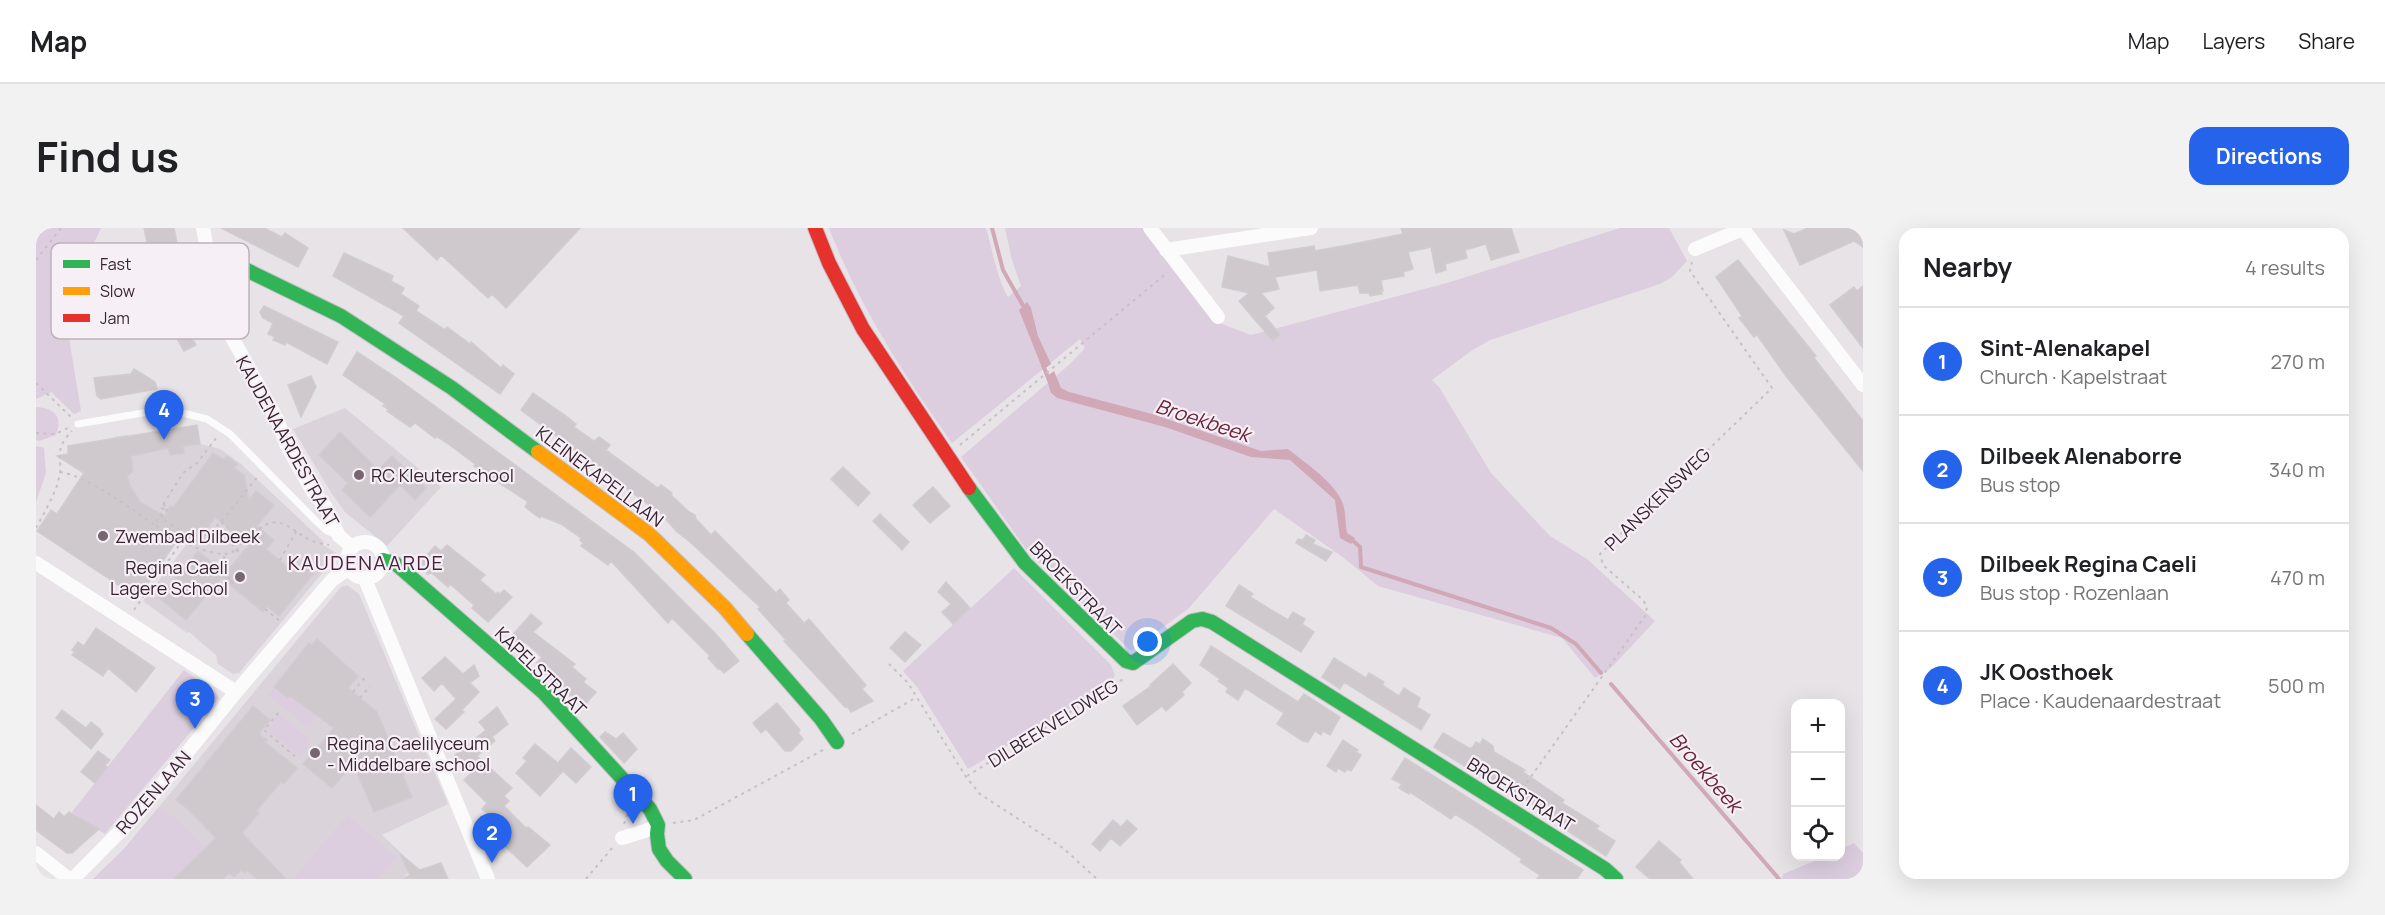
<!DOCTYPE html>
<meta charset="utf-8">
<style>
body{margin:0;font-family:Manrope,sans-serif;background:#f2f2f2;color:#202124}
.controls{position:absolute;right:18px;bottom:18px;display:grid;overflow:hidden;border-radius:12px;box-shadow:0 6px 24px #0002}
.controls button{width:54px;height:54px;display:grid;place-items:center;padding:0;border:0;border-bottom:2px solid #e0e0e0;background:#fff;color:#202124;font:30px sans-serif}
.you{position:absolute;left:1112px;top:414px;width:21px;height:21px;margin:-15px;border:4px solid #fff;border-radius:50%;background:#1a73e8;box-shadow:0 0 0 9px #1a73e833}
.badge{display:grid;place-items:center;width:39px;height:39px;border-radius:50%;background:#2563eb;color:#fff;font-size:20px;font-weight:700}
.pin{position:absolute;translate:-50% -50px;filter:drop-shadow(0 2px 3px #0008)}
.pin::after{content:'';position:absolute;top:32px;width:21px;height:18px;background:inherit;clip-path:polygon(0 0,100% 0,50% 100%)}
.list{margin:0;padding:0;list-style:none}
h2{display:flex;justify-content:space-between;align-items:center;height:78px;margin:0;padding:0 24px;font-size:26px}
h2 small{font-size:20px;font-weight:400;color:#757577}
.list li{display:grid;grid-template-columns:39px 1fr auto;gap:18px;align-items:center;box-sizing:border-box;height:108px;padding:0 24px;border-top:2px solid #e0e0e0}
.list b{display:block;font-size:22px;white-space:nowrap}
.list p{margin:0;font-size:20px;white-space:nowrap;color:#757577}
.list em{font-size:20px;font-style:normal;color:#757577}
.icon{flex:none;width:33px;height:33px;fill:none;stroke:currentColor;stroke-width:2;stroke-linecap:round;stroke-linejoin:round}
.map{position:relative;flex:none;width:1827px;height:651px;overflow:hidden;border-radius:18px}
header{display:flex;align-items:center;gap:36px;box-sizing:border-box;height:84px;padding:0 30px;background:#fff;border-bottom:2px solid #e0e0e0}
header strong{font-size:28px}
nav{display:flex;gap:33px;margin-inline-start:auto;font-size:21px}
.intro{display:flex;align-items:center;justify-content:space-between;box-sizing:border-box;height:144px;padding:0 36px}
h1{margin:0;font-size:42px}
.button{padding:15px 27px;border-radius:18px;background:#2563eb;color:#fff;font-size:21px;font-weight:700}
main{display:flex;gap:36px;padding:0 36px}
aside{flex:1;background:#fff;border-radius:18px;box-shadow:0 6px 24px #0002}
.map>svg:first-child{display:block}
</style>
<header>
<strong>Map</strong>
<nav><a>Map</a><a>Layers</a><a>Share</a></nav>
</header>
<div class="intro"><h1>Find us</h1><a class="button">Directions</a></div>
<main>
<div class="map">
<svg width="1827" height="651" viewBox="0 0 1827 651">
<rect width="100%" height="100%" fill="#e7e3e7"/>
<!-- built -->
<path fill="#dbd3da" d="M309,180L405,259L351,318L309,284L296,266L257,201Z
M91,207L95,228L132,220L148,225L147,218L164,216L184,221L205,236L288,314L287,317L302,326L203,445L197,446L182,436L180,427L153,404L151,405L107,373L153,313L85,270L78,209Z
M311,357L323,366L412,576L346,607L379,638L366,651H57L88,621L305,359Z"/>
<!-- green -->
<path fill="#dccedf" d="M0,0H65L57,17L19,20L17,55L21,82L32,104L45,183L38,186L15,164L0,171Z
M793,0H950C957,23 960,48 972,69L985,58L976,32L969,0H1110L1178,93L1215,107L1411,55L1584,0H1633L1651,33L1636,49L1624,56L1454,112L1435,123L1396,152L1403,159L1455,245L1514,308L1551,331L1619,393L1575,440L1559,450L1526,410L1342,358L1308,330L1238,281L1153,380L1095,423L992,324L925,229L1034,136L1049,120L1044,111L916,215C868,147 823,78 793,0Z
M0,179C19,180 27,189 20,207L3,213L0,212Z
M0,218L8,220L10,245L0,274Z
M978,340L1075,437L1079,448L1070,458L1017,491L932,541L881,459L867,443Z
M148,442L179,464L183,470L69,606L36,584Z
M238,459L252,470L254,468L275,485L287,471L285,483L276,495L268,497L232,467Z
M243,486L273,511L272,518L264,529L231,502Z
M122,580L138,589L170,619L138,651H57L88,621Z
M311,587L361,629L342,651H257Z
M1818,615L1827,625V651H1746L1747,646L1788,629L1804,628L1805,621Z"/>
<!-- water -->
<path fill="#d1a8b5" d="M991,74L995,80L1002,108L1015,136L1007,142L983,82Z
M1018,143L1025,160L1033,164L1116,186L1225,223L1252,221C1268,234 1300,255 1307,276C1310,285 1309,295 1311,305L1319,310L1315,316L1304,310L1299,272L1254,232L1215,229L1129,199L1021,170L1015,165L1010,149Z"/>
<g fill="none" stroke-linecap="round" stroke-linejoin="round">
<!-- stream -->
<path stroke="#d1a8b5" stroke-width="4" d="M956,0L967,42L989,81
M1007,137L1013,152
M1314,310L1324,319L1325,339L1515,400L1540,416L1565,445
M1575,456L1743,651"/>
</g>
<!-- building -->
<path fill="#cfc9ce" stroke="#d0ccd0" stroke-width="1.5" d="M108,0H138L153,74L145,76L158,100L153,105L160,117L148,123L126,84Z
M185,0H228L246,9L249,5L272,20L262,39Z
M367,0H544L470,80L456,66L452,70L405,27L401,32Z
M1365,0H1475L1483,24L1455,32L1450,16L1429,22L1431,30L1409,36L1410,42L1400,45L1395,19L1372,24L1377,41L1367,44L1368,48L1345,52L1347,63H1345L1346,66L1334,68L1333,65H1324L1322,57L1284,63L1281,42L1239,49L1243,61L1225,65L1238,80L1229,88L1244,107L1237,113L1203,73L1213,65L1186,59L1192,28L1234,39L1232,25L1278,18L1279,23L1317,16L1367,6Z
M1772,0H1827V19L1818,13L1764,37L1748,2L1758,6Z
M308,25L357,48L355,53L368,60L365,66L383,78L380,83L409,102L411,99L434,116L435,114L465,140L467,137L478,146L464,166L363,95L368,88L297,48Z
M1702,32L1780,128L1778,130L1827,193V243L1750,148L1721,107L1718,109L1703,90L1706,88L1680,49Z
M1827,58V120L1794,77L1818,59L1821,63Z
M228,78L302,114L291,136L250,114L249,117L237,112L239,109L232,106L237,95L227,90L224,84Z
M321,124L362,151L599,325L679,405L703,433L688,445L683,440L682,441L672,430L674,428L636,390L632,395L575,333L572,337L545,318L547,315L544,312L545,310L525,296L505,288L504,290L498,286L489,279L492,274L438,238L439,236L411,215L400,208L399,210L379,195L374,199L351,183L353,182L347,178L349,176L307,147Z
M98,141L119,154L121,161L65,171L61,168L58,150L95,146Z
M275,148L280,159L265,189L252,157Z
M497,165L530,188L540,196L538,199L558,213L563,209L574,217L570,222L622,260L625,257L636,265L635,267L653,284L659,287L660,291L675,307L679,303L740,365L744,361L753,372L750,375L768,395L773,391L816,441L830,457L826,461L837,473L815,484L811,478L809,479L748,413L750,412L722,381L724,379L653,313L641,304L625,286L485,182Z
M161,197L164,216L147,218L148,225L134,227L132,220L95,228L97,243L91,248L94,258L104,274L128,288L135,278L137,280L177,225L188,232L191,228L201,236L198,240L208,247L213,272L220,263L238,277L221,298L238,312L230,321L259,345L267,336L278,345L243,388L231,378L227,384L186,350L213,317L179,289L162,312L148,302L102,370L1,303L15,282L21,286L48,245L21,228L32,226V218Z
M304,204L342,242L356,228L390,260L379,272L364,257L334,289L306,262L312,255L283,227Z
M807,239L834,265L822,278L795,251Z
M897,259L914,278L894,295L877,277Z
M844,286L873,314L866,322L837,293Z
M1270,307L1279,312L1277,316L1296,324L1290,333L1260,315L1262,311L1267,312Z
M411,317L449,347L444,352L460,366L462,364L464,366L468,362L476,369L452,394L436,380L438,377L414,356L412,359L396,345L391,346L390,340L384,335L399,318L405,323Z
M162,323L189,345L150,392L123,370Z
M910,354L934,380L917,396L906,384L915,376L902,364Z
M1203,357L1217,366L1214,369L1252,392L1257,384L1269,391L1266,396L1278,404L1265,424L1190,378Z
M495,386L506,395L497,404L539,436L536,439L550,451L547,454L560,464L547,479L503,440L505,438L501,435L506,429L489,414L485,418L475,409Z
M60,400L119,440L100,464L72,440L67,448L36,427L39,424L36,422L42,414L48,418Z
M869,404L885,417L869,434L854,420Z
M281,411L322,448L312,460L341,484L376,569L338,584L317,536L296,560L267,536L298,500L254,468L252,470L238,459L273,415L276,417Z
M1175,418L1262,474L1268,466L1304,489L1294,507L1287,503L1285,507L1279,503L1272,514L1267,513L1241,496L1248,485L1209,460L1202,472L1190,464L1192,460L1182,453L1184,451L1164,437Z
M409,429L427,446L438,437L443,448L434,455L443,464L426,482L428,484L410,501L399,491L420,471L406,455L398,463L386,450Z
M1298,430L1330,450L1333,445L1348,454L1346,457L1363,468L1368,460L1384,470L1381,479L1394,487L1385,502L1308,454L1304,461L1286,449Z
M1137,436L1155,455L1146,464L1148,467L1130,483L1126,478L1101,497L1087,478L1115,458L1114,457Z
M741,475L764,502L762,505L767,511L755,523H749L730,501L725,505L717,495Z
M217,478L234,492L224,504V507L231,512L229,514L261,540L248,556L245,554L220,583L223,585L206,605L250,651H221L211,642L209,645L205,642L198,649L193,645L186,651H138L180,610L154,583L140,572Z
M461,479L472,496L456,509L459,513L441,528L476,560L468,568L473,573L468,578L490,600L492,599L514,617L491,639L460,610L455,616L445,606L458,592L446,581L451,575L428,552L435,545L419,527L450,502L443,494Z
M26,482L50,500L55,494L65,502L64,503L67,506L55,521L20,490Z
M569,504L580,511L587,505L601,521L588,535L564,509Z
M1407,505L1433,520H1436L1440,514L1444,516L1447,511L1457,518L1458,524L1489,542L1487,544L1528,572L1526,575L1563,598L1560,601L1579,613L1570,628L1524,598L1525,597L1476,562L1473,566L1398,519Z
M1307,512L1322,522L1320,524L1325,527L1315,543L1311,541L1309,544L1302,540L1300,544L1291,538Z
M499,516L522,535L535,520L555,539L540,555L527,543L504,568L480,545L491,533L487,530Z
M62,523L74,532L69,537L71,539L59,555L45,544Z
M1369,530L1547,642L1541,651H1501L1504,647L1484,634L1486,631L1435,596L1419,586L1415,591L1374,564L1373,566L1363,560L1366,556L1356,551Z
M0,577L18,591L23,584L28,589L33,584L63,601L36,625H31L0,602Z
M1077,592L1085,599L1091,592L1101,601L1084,618L1075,610L1064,623L1056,616Z
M1623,613L1645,632L1643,634L1657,651H1614L1600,639Z
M364,626L384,642L405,635L412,651H367L374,647Z"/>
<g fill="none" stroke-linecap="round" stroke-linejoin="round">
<!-- fast casing -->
<g stroke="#c7bfc5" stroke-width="16">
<path id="fast" d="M174,31L194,34L305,88L416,160L502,224
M933,260L989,335L1090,433L1097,435L1156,393L1166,391L1176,394L1569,641L1580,651
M347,332L360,336L508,465L614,581L622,597L621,606L623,621L631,633L649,651
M711,406L785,491L801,514"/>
</g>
<!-- slow casing -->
<g stroke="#c7bfc5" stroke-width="16">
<path id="slow" d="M502,224L613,306L689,380L711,406"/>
</g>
<!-- jam casing -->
<g stroke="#c7bfc5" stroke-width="16">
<path id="jam" d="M779,0L793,35L827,101L933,260"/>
</g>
<!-- path -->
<path stroke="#c8c0c5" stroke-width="2" stroke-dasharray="3 4.5" stroke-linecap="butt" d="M0,32L25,0
M0,155L36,190
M0,205L19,206L32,200
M924,217L1132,44
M24,244C50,247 97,282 120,298
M127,276L132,280L125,290L162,314L165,312
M185,294L207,312
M0,300C6,289 19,266 22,254C29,231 15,224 36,203
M223,301C244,284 257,304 274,312C280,315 287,316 293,317
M169,308L185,294L223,247
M166,312C177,306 185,300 196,311L198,322L196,325C179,331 130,309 119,296L128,281L125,280L147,245L161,235L181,209
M200,323L206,313
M200,323L205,322L207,324
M188,328L189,343L193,351
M244,332L261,302
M179,357L184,361L193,351L200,357
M229,381L243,392
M98,382L146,313
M853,436L872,455L930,549L944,566L1027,620L1061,651
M317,464L330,448
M324,470L334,458
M242,485L228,502L262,531
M816,506L881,469
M931,548L1089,450
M1482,567L1609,388L1611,379L1607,372L1567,337L1564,326L1736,160L1654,43L1656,34
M637,595L658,592L787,522
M588,596L593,582
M550,651L577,619"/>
<!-- lane -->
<path stroke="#fbfbfb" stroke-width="7" d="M42,196L130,181L171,191L194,206L281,294L291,303L301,307"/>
<!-- street -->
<path stroke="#fbfbfb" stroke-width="14" d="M167,0L181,74L193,104L241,191L250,216L277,264L289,278L303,308L316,319
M1114,0L1182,89
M1707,1L1827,157
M1659,21L1709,0
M1130,22L1275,0
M311 332a18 18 0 1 1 36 0a18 18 0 1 1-36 0Z
M0,335L200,464
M329,351L452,651
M586,610L609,603L622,597
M0,625L33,651
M37,651L104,583L200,464L296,352L312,341"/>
<!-- fast -->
<use href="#fast" stroke="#30b455" stroke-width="14"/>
<!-- slow -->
<use href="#slow" stroke="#ff9f0a" stroke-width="14"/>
<!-- jam -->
<use href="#jam" stroke="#e5322d" stroke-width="14"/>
</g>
<!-- markers -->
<g fill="#756671" stroke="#f6f0f6" stroke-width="2">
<circle cx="323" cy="247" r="6"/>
<circle cx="67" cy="308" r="6"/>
<circle cx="204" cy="349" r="6"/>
<circle cx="279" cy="525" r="6"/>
</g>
<g text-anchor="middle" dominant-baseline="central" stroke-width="4.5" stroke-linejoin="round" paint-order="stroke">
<!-- street labels -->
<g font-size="18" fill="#382332" stroke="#f6f0f6">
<text transform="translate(252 213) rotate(61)">KAUDENAARDESTRAAT</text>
<text transform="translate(564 248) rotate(37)">KLEINEKAPELLAAN</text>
<text transform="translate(1621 271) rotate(-44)">PLANSKENSWEG</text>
<text transform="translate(1040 360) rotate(46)">BROEKSTRAAT</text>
<text transform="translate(505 443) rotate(44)">KAPELSTRAAT</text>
<text transform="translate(1017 495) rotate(-32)">DILBEEKVELDWEG</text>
<text transform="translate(117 564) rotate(-49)">ROZENLAAN</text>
<text transform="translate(1485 566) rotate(32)">BROEKSTRAAT</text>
</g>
<!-- poi labels -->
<g font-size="18" fill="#382332" stroke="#f6f0f6" text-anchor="start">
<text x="335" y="247">RC Kleuterschool</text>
<text x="79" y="308">Zwembad Dilbeek</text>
<text x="192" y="339" text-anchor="end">Regina Caeli<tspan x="192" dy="21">Lagere School</tspan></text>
<text x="291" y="515">Regina Caelilyceum<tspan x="291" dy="21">- Middelbare school</tspan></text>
</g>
<!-- water labels -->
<g font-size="20" font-style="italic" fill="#6c2539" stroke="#f6f0f6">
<text transform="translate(1167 192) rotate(18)">Broekbeek</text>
<text transform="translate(1670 544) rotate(49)">Broekbeek</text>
</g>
<!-- neighbourhood labels -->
<g font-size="20" letter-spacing="1.5" fill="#47223c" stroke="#f6f0f6">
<text x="330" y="334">KAUDENAARDE</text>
</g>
</g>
<!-- legend -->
<rect x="15" y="15" width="198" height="96" rx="9" fill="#f6f0f6" stroke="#bdb2bb" stroke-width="1.5"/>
<rect x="27" y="32" width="27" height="8" fill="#30b455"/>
<rect x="27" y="59" width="27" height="8" fill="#ff9f0a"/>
<rect x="27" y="86" width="27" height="8" fill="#e5322d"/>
<g font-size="16" fill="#382332">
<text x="64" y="42">Fast</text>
<text x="64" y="69">Slow</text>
<text x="64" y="96">Jam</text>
</g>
</svg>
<div class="controls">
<button>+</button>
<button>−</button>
<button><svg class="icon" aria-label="locate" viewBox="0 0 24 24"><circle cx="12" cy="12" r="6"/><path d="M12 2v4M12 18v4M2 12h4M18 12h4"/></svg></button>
</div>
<div class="you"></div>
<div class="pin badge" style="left:597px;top:596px">1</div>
<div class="pin badge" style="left:456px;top:635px">2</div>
<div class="pin badge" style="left:159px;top:501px">3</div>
<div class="pin badge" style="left:128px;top:212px">4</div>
</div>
<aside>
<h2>Nearby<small>4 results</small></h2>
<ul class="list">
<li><span class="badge">1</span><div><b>Sint-Alenakapel</b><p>Church · Kapelstraat</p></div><em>270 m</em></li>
<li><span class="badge">2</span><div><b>Dilbeek Alenaborre</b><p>Bus stop</p></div><em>340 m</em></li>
<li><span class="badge">3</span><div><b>Dilbeek Regina Caeli</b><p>Bus stop · Rozenlaan</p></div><em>470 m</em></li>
<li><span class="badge">4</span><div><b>JK Oosthoek</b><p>Place · Kaudenaardestraat</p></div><em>500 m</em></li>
</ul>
</aside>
</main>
